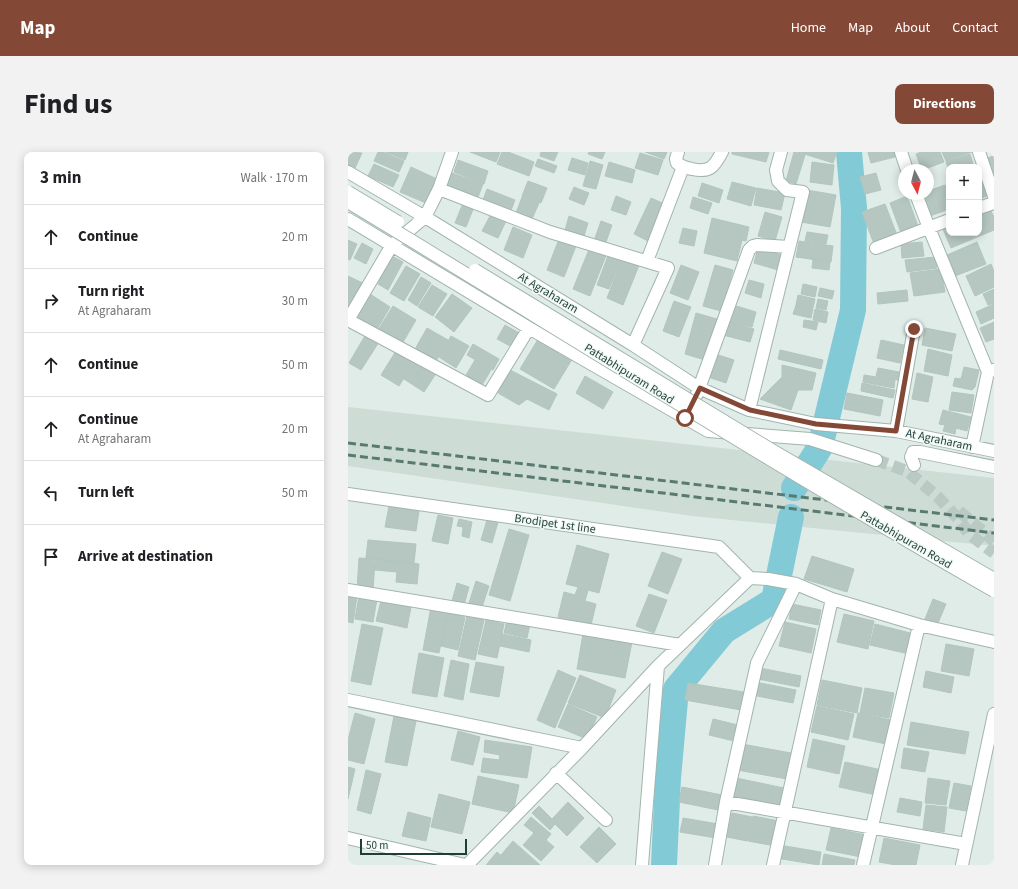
<!DOCTYPE html>
<meta charset="utf-8">
<style>
body{margin:0;font-family:"Source Sans 3",sans-serif;background:#f2f2f2;color:#202124}
.controls{position:absolute;right:12px;top:12px;display:grid;overflow:hidden;border-radius:8px;box-shadow:0 2px 10px #0003}
.controls button{width:36px;height:36px;display:grid;place-items:center;padding:0;border:0;border-bottom:1px solid #e0e0e0;background:#fff;color:#202124;font:20px sans-serif}
.compass{position:absolute;left:550px;top:12px;width:36px;height:36px;border-radius:50%;background:#fff;box-shadow:0 2px 10px #0003;rotate:173deg}
.scale{position:absolute;left:12px;bottom:10px;width:107px;box-sizing:border-box;padding-left:4px;border:2px solid #1f3e36;border-top:0;font-size:11px;line-height:14px;white-space:nowrap;color:#1f3e36;-webkit-text-stroke:3px #f1f9f5;paint-order:stroke}
.stop{position:absolute;width:12px;height:12px;margin:-9px;border:3px solid #844836;border-radius:50%;background:#fff}
.stop.end{background:#844836;border-color:#fff;box-shadow:0 1px 4px #0008}
.list{margin:0;padding:0;list-style:none}
h2{display:flex;justify-content:space-between;align-items:center;height:52px;margin:0;padding:0 16px;font-size:17px}
h2 small{font-size:13px;font-weight:400;color:#757577}
.list li{display:grid;grid-template-columns:26px 1fr auto;gap:12px;align-items:center;box-sizing:border-box;height:64px;padding:0 16px;border-top:1px solid #e0e0e0}
.list b{display:block;font-size:15px;white-space:nowrap}
.list p{margin:0;font-size:13px;white-space:nowrap;color:#757577}
.list em{font-size:13px;font-style:normal;color:#757577}
.icon{flex:none;width:22px;height:22px;fill:none;stroke:currentColor;stroke-width:2;stroke-linecap:round;stroke-linejoin:round}
.map{position:relative;flex:none;width:646px;height:713px;overflow:hidden;border-radius:8px}
header{display:flex;align-items:center;gap:24px;box-sizing:border-box;height:56px;padding:0 20px;background:#844836;color:#fff}
header strong{font-size:19px}
nav{display:flex;gap:22px;margin-inline-start:auto;font-size:14px}
.intro{display:flex;align-items:center;justify-content:space-between;box-sizing:border-box;height:96px;padding:0 24px}
h1{margin:0;font-size:28px}
.button{padding:10px 18px;border-radius:8px;background:#844836;color:#fff;font-size:14px;font-weight:700}
main{display:flex;gap:24px;padding:0 24px}
aside{flex:1;background:#fff;border-radius:8px;box-shadow:0 2px 10px #0003}
.map>svg:first-child{display:block}
</style>
<header>
<strong>Map</strong>
<nav><a>Home</a><a>Map</a><a>About</a><a>Contact</a></nav>
</header>
<div class="intro"><h1>Find us</h1><a class="button">Directions</a></div>
<main>
<aside>
<h2>3 min<small>Walk · 170 m</small></h2>
<ul class="list">
<li><svg class="icon" aria-label="ahead" viewBox="0 0 24 24"><path d="M12 20V5M6 11l6-6 6 6"/></svg><div><b>Continue</b></div><em>20 m</em></li>
<li><svg class="icon" aria-label="right" viewBox="0 0 24 24"><path d="M7 20v-9h11M14 6l5 5-5 5"/></svg><div><b>Turn right</b><p>At Agraharam</p></div><em>30 m</em></li>
<li><svg class="icon" aria-label="ahead" viewBox="0 0 24 24"><path d="M12 20V5M6 11l6-6 6 6"/></svg><div><b>Continue</b></div><em>50 m</em></li>
<li><svg class="icon" aria-label="ahead" viewBox="0 0 24 24"><path d="M12 20V5M6 11l6-6 6 6"/></svg><div><b>Continue</b><p>At Agraharam</p></div><em>20 m</em></li>
<li><svg class="icon" aria-label="left" viewBox="0 0 24 24"><path d="M17 20v-9H6M10 6l-5 5 5 5"/></svg><div><b>Turn left</b></div><em>50 m</em></li>
<li><svg class="icon" aria-label="arrive" viewBox="0 0 24 24"><path d="M6 21V4h12l-3 4 3 4H6"/></svg><div><b>Arrive at destination</b></div></li>
</ul>
</aside>
<div class="map">
<svg width="646" height="713" viewBox="0 0 646 713">
<rect width="100%" height="100%" fill="#e0ece7"/>
<!-- built -->
<path fill="#cedcd6" d="M0,255L646,326V394L344,364L0,314Z"/>
<g fill="none" stroke-linecap="round" stroke-linejoin="round">
<!-- river -->
<path stroke="#83cad7" stroke-width="26" d="M446,336L472,295L505,158L506,56L501,0
M316,713L320,626L328,537L376,479L426,448L443,365"/>
</g>
<!-- building -->
<path fill="#b5c7c0" stroke="#b2c6be" d="M0,0L14,1L7,16L0,13Z
M30,0H35L56,9L51,20L26,9Z
M38,0H60L57,8Z
M122,0H152L148,10Z
M154,0H160L186,10L181,24L149,12Z
M193,0H210L206,9L192,4Z
M241,0H257L254,7L240,2Z
M297,0H319L316,7Z
M384,0H421L418,10L384,2Z
M446,0L457,3L448,32L438,29Z
M450,0H489L485,11Z
M520,0H546L547,5L523,11Z
M573,0H592L596,10L574,18L568,2Z
M594,0H624L598,9Z
M292,1L315,8L310,23L287,16Z
M622,2L626,15H601V18L598,10Z
M646,4V24L639,6Z
M224,6L240,11L237,23L220,18Z
M190,7L209,14L206,21L187,14Z
M110,8L140,19L136,32L106,20Z
M242,9L255,13L248,37L235,34Z
M261,10L287,18L284,31L257,24Z
M464,10L486,13L484,33L462,30Z
M26,12L51,23L45,35L20,24Z
M63,15L89,27L78,51L52,40Z
M104,21L135,32L130,45L99,34Z
M528,21L533,38L517,42L512,25Z
M633,26L639,44L631,47V27Z
M180,29L199,36L193,51L174,44Z
M384,30L408,36L403,54L379,47Z
M354,31L375,38L371,51L350,44Z
M597,33L601,44V57L582,64L574,42H580V39Z
M226,35L241,41L236,53L221,47Z
M409,36L437,41L433,58L406,53Z
M139,37L167,48L162,61L134,51Z
M459,38L488,43L482,75L453,70Z
M268,44L283,50L278,63L263,58Z
M559,44L570,74L553,81L542,51Z
M174,45L191,51L184,67L168,61Z
M345,45L364,51L360,62L342,56Z
M303,46L319,53L302,90L286,82Z
M115,51L126,55L118,75L107,71Z
M537,52L549,83L526,92L514,60Z
M642,57L646,65V78L603,96L595,77L601,75V81H631V62Z
M417,60L434,65L427,89L410,84Z
M143,62L158,69L150,86L134,79Z
M221,64L240,71L236,84L217,78Z
M364,66L401,75L398,89L394,88L389,109L356,101Z
M253,69L264,73L258,90L247,86Z
M165,75L184,83L175,106L156,98Z
M335,76L349,79L346,94L331,91Z
M459,80L480,83L478,92L457,89Z
M211,87L228,94L216,125L199,118Z
M0,88L9,92L2,108L0,107Z
M451,89L485,94L483,110L448,105Z
M574,90L576,104L554,106L553,92Z
M629,90L638,112L607,124L599,103Z
M14,91L25,97L18,112L6,106Z
M242,95L259,101L242,144L225,137Z
M410,96L434,103L430,118L406,111Z
M261,101L274,106L261,137L249,133Z
M44,104L55,110L40,138L30,132Z
M275,105L292,111L275,153L259,146Z
M588,105L589,116L559,120L557,108Z
M465,108L482,110L481,118L464,116Z
M643,112L646,119V135L627,144L618,124Z
M333,113L351,120L340,148L322,141Z
M367,113L385,118L373,159L355,154Z
M58,114L72,122L56,149L42,141Z
M593,117L597,140L566,144L562,121Z
M0,124L17,132L0,160Z
M73,125L83,131L69,154L60,148Z
M401,128L416,132L413,146L397,141Z
M455,132L469,135L467,145L453,142Z
M84,133L99,142L85,164L70,155Z
M472,136L486,139L484,147L470,144Z
M646,137V151L640,153L635,142Z
M559,138L560,149L530,152L529,141Z
M22,142L42,155L28,179L8,167Z
M104,142L124,156L106,180L87,165Z
M450,143L467,147L465,156L448,153Z
M470,147L480,149L478,158L468,156Z
M326,149L343,155L331,185L315,179Z
M646,152V166L633,172L628,160Z
M385,153L408,160L404,175L380,169Z
M448,153L465,157L463,166L445,162Z
M45,154L68,168L54,192L30,178Z
M467,157L480,160L478,171L465,168Z
M348,161L369,167L357,208L337,202Z
M456,168L470,170L468,178L455,175Z
M379,169L406,177L402,190L375,183Z
M646,170V187L638,190L632,176Z
M157,173L173,182L166,196L149,187Z
M79,176L100,188L87,211L66,199Z
M577,176L608,182L604,199L574,193Z
M18,182L31,190L13,218L1,211Z
M103,184L121,194L108,216L91,205Z
M192,184L226,204L206,237L172,217Z
M533,188L556,193L552,211L529,206Z
M125,192L151,207L145,218L119,203Z
M580,197L604,203L600,224L576,219Z
M432,198L475,208L473,217L430,207Z
M48,199L66,210L51,234L33,223Z
M367,202L386,208L378,231L360,225Z
M127,208L143,218L134,233L118,223Z
M67,210L87,223L76,240L56,227Z
M434,213L468,221L464,238H450L443,258L412,247L434,225Z
M616,215L631,218L627,235L624,238L605,234L607,226L613,227Z
M530,216L551,220L550,228L528,224Z
M162,218L209,242L201,258L179,247L171,253L150,241Z
M569,221L585,225L580,250L564,247Z
M516,223L547,228L546,236L515,230Z
M237,224L265,240L255,257L228,241Z
M514,231L547,238L545,246L513,239Z
M604,240L626,243L623,261L601,258Z
M499,241L535,248L532,264L496,257Z
M595,258L623,265L619,279L608,276L607,282L595,279L597,273L591,272Z
M41,354L71,359L68,379L37,375Z
M90,363L105,366L100,392L84,389Z
M111,367L124,370L121,386L114,384L115,375L109,374Z
M139,368L150,370L144,391L133,388Z
M161,377L181,383L162,449L141,443Z
M20,388L68,392L66,411L18,406Z
M229,393L261,402L251,441L240,438L237,449L248,452L243,473L210,465L216,440L227,443L230,435L218,432Z
M314,400L334,407L320,442L300,434Z
M464,404L506,417L499,440L456,427Z
M11,406L27,407L25,439L9,438Z
M28,407L71,412L69,432L48,430L49,420L27,418Z
M128,429L141,434L134,455L121,451Z
M109,431L121,435L116,453L104,449Z
M301,442L319,448L306,481L288,474Z
M0,443L9,444L5,471L0,470Z
M11,444L29,447L25,470L7,467Z
M585,447L598,452L590,471L577,467Z
M33,449L63,455L59,476L28,469Z
M444,452L473,458L470,473L441,467Z
M83,455L100,458L91,501L75,498Z
M100,461L117,465L110,498L93,494Z
M496,462L526,469L520,497L489,490Z
M119,464L136,468L127,508L110,504Z
M138,468L156,472L149,506L130,502Z
M159,468L182,472L179,486L156,481Z
M437,470L468,477L463,501L431,494Z
M14,472L35,476L23,533L3,529Z
M527,472L566,482L561,502L522,493Z
M154,482L183,488L181,500L152,494Z
M235,482L284,490L277,526L229,517Z
M598,492L626,497L621,524L593,519Z
M71,501L96,506L89,545L64,541Z
M103,508L121,512L115,548L96,544Z
M128,510L156,515L151,545L122,540Z
M412,516L453,524L451,535L410,527Z
M210,518L228,526L207,576L189,568Z
M578,519L606,525L603,541L575,535Z
M232,523L268,538L257,566L220,551Z
M474,528L514,536L509,561L469,553Z
M407,530L448,538L445,551L404,543Z
M340,531L396,540L393,558L337,548Z
M517,536L546,541L541,566L512,561Z
M220,552L249,565L239,587L210,575Z
M469,554L506,562L500,588L463,580Z
M7,561L27,567L16,612L0,608V588Z
M510,561L543,568L538,592L505,585Z
M46,564L68,569L59,614L37,610Z
M365,567L390,573L386,589L361,583Z
M563,570L621,580L617,602L559,593Z
M110,579L132,585L125,613L103,608Z
M465,587L497,594L491,622L459,615Z
M137,588L184,595L179,626L133,620L135,606L151,608L152,603L136,600Z
M394,592L443,601L439,627L389,618Z
M556,596L581,600L577,620L553,616Z
M497,610L534,618L528,643L491,635Z
M0,615L7,617L0,647Z
M18,618L33,622L23,662L9,658Z
M130,624L171,633L165,661L124,652Z
M388,626L441,637L437,657L384,646Z
M580,626L602,629L598,653L577,651Z
M606,631L623,634L618,659L601,656Z
M334,635L374,643L370,658L331,650Z
M91,642L122,650L114,682L83,675Z
M552,646L574,650L572,664L549,660Z
M220,650L236,666L219,684L207,672L202,678L184,661L191,654L204,667Z
M578,653L599,655L596,680L575,677Z
M60,660L83,666L78,689L54,684Z
M384,661L404,665L399,689L379,685Z
M405,664L431,669L427,694L400,689Z
M183,665L203,682L198,688L206,695L193,709L175,693L186,681L176,673Z
M335,666L370,672L368,686L332,680Z
M251,675L268,692L249,711L232,695Z
M483,676L518,683L513,705L478,698Z
M536,686L572,693L568,713H548L531,710Z
M165,689L192,713H165L153,703Z
M431,693L473,700L471,713L428,706Z
M149,700L164,713H138Z
M476,702L507,708L506,713H474Z"/>
<g fill="none" stroke-linecap="round" stroke-linejoin="round">
<!-- minor-tunnel -->
<path stroke="#b9c9c4" stroke-width="12" stroke-dasharray="12 6" stroke-linecap="butt" d="M528,308L559,319L590,345L614,371L620,381L646,401
M611,359L646,389"/>
<!-- minor casing -->
<g stroke="#a2b4ae" stroke-width="14">
<path id="minor" d="M330,0L328,7L329,11C334,15 338,16 344,17C362,21 366,15 374,0
M553,0L559,18
M631,0L646,44
M0,20L77,65L285,193L351,236L401,258L468,272L548,279L646,299
M91,37L202,80L320,116L285,193
M568,42L581,76L640,220
M631,56L646,51
M0,67L181,176L360,279L462,287L528,308
M528,96L601,68
M299,109L335,15
M0,168L140,243L181,176
M0,168L44,93L77,65L91,37L104,0
M349,242L401,98L405,94L409,93L441,95
M401,258L455,40L439,38L430,29L428,18L433,0
M548,279L566,177
M624,295L640,220L646,218
M566,313L563,305L565,300H572L646,315
M0,342L371,395L402,426
M0,438L332,493
M0,548L234,596
M208,621L258,668
M378,650L618,692
M0,686L117,713
M119,713L234,596L310,514L402,426L420,427L448,432L484,447L571,473L646,490
M294,713L310,514
M367,713L378,650L409,511L448,432
M425,713L484,447
M515,713L571,473
M614,713L646,562"/>
</g>
<!-- minor -->
<use href="#minor" stroke="#fff" stroke-width="12"/>
<!-- rail -->
<path stroke="#597a71" stroke-width="3" stroke-dasharray="8 4" stroke-linecap="butt" d="M0,291L646,368
M0,303L646,381"/>
<!-- minor-bridge casing -->
<g stroke="#a2b4ae" stroke-width="14" stroke-linecap="butt">
<path id="minor-bridge" d="M0,40L50,70
M0,50C215,180 427,314 646,439
M127,118L427,300L646,427"/>
</g>
<!-- minor-bridge -->
<use href="#minor-bridge" stroke="#fff" stroke-width="12"/>
</g>
<g fill="none" stroke-linecap="round" stroke-linejoin="round">
<!-- route -->
<path stroke="#844836" stroke-width="5" d="M337,266L352,236L402,258L468,272L548,279L566,177"/>
</g>
<g text-anchor="middle" dominant-baseline="central" stroke-width="3" stroke-linejoin="round" paint-order="stroke">
<!-- street labels -->
<g font-size="12" fill="#1f3e36" stroke="#f1f9f5">
<text transform="translate(200 141) rotate(31)">At Agraharam</text>
<text transform="translate(281 222) rotate(32)">Pattabhipuram Road</text>
<text transform="translate(591 288) rotate(12)">At Agraharam</text>
<text transform="translate(207 372) rotate(8)">Brodipet 1st line</text>
<text transform="translate(558 388) rotate(30)">Pattabhipuram Road</text>
</g>
</g>
</svg>
<div class="controls">
<button>+</button>
<button>−</button>
</div>
<svg class="compass" viewBox="-18 -18 36 36"><path d="M0-13l5 13h-10z" fill="#e53935"/><path d="M0 13l5-13h-10z" fill="#757577"/></svg>
<div class="scale">50 m</div>
<div class="stop" style="left:337px;top:266px"></div>
<div class="stop end" style="left:566px;top:177px"></div>
</div>
</main>
